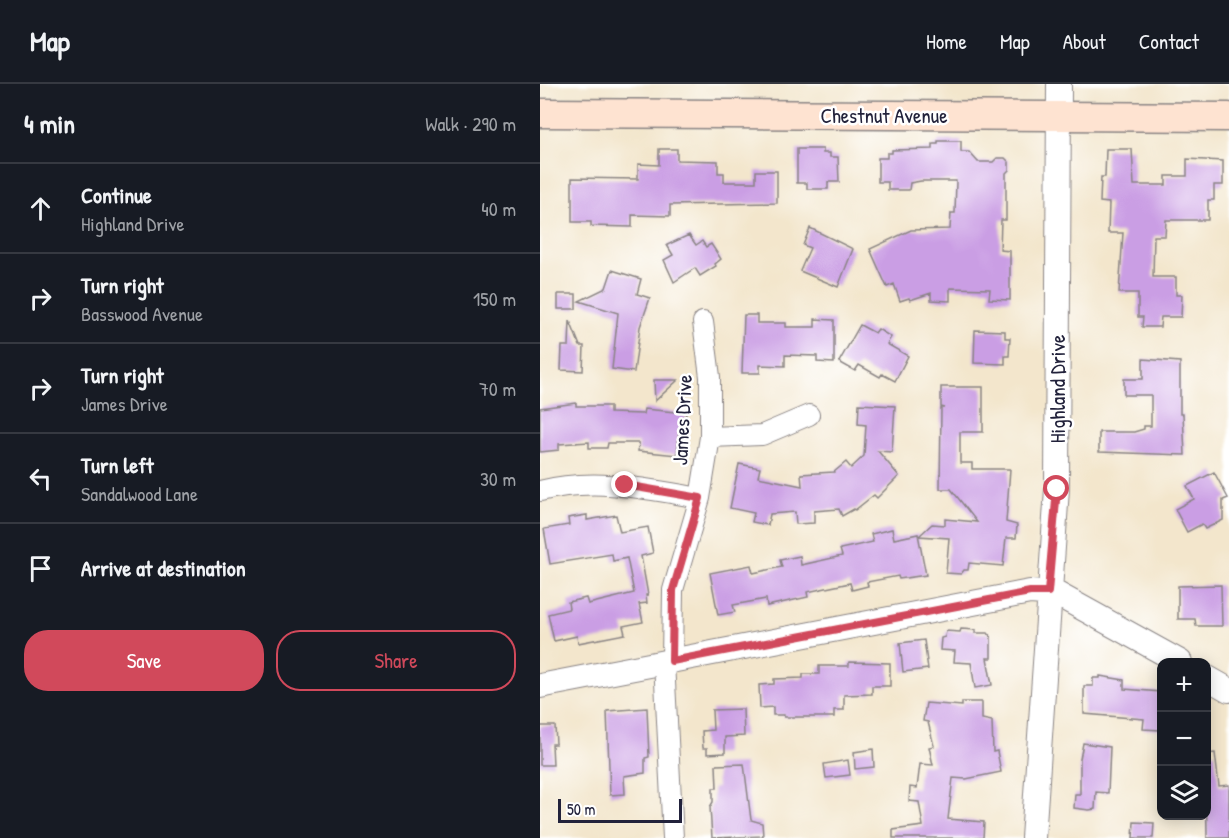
<!DOCTYPE html>
<meta charset="utf-8">
<style>
body{margin:0;font-family:"Patrick Hand",sans-serif;background:#242831;color:#f1f3f6}
.controls{position:absolute;right:18px;bottom:18px;display:grid;overflow:hidden;border-radius:12px;box-shadow:0 3px 15px #0003}
.controls button{width:54px;height:54px;display:grid;place-items:center;padding:0;border:0;border-bottom:2px solid #363941;background:#171b24;color:#f1f3f6;font:30px sans-serif}
.scale{position:absolute;left:18px;bottom:15px;width:124px;box-sizing:border-box;padding-left:6px;border:3px solid #22223b;border-top:0;font-size:16px;line-height:21px;white-space:nowrap;color:#22223b;-webkit-text-stroke:4px #fff;paint-order:stroke}
.stop{position:absolute;width:18px;height:18px;margin:-14px;border:4px solid #d1495b;border-radius:50%;background:#fff}
.stop.end{background:#d1495b;border-color:#fff;box-shadow:0 2px 6px #0008}
.list{margin:0;padding:0;list-style:none}
h2{display:flex;justify-content:space-between;align-items:center;height:78px;margin:0;padding:0 24px;font-size:26px}
h2 small{font-size:20px;font-weight:400;color:#9ea1a6}
.list li{display:grid;grid-template-columns:39px 1fr auto;gap:18px;align-items:center;box-sizing:border-box;height:90px;padding:0 24px;border-top:2px solid #363941}
.list b{display:block;font-size:22px;white-space:nowrap}
.list p{margin:0;font-size:20px;white-space:nowrap;color:#9ea1a6}
.list em{font-size:20px;font-style:normal;color:#9ea1a6}
.actions{display:flex;gap:12px;padding:18px 24px}
.actions a{flex:1;padding:14px 0;border:2px solid #d1495b;border-radius:24px;text-align:center;font-size:21px;color:#d1495b}
.actions .main{background:#d1495b;color:#fff}
.icon{flex:none;width:33px;height:33px;fill:none;stroke:currentColor;stroke-width:2;stroke-linecap:round;stroke-linejoin:round}
.map{position:relative;flex:none;width:689px;height:754px;overflow:hidden}
header{display:flex;align-items:center;gap:36px;box-sizing:border-box;height:84px;padding:0 30px;background:#171b24;border-bottom:2px solid #363941}
header strong{font-size:28px}
nav{display:flex;gap:33px;margin-inline-start:auto;font-size:21px}
main{display:flex}
aside{flex:1;background:#171b24}
.map>svg:first-child{display:block}
</style>
<header>
<strong>Map</strong>
<nav><a>Home</a><a>Map</a><a>About</a><a>Contact</a></nav>
</header>
<main>
<aside>
<h2>4 min<small>Walk · 290 m</small></h2>
<ul class="list">
<li><svg class="icon" aria-label="ahead" viewBox="0 0 24 24"><path d="M12 20V5M6 11l6-6 6 6"/></svg><div><b>Continue</b><p>Highland Drive</p></div><em>40 m</em></li>
<li><svg class="icon" aria-label="right" viewBox="0 0 24 24"><path d="M7 20v-9h11M14 6l5 5-5 5"/></svg><div><b>Turn right</b><p>Basswood Avenue</p></div><em>150 m</em></li>
<li><svg class="icon" aria-label="right" viewBox="0 0 24 24"><path d="M7 20v-9h11M14 6l5 5-5 5"/></svg><div><b>Turn right</b><p>James Drive</p></div><em>70 m</em></li>
<li><svg class="icon" aria-label="left" viewBox="0 0 24 24"><path d="M17 20v-9H6M10 6l-5 5 5 5"/></svg><div><b>Turn left</b><p>Sandalwood Lane</p></div><em>30 m</em></li>
<li><svg class="icon" aria-label="arrive" viewBox="0 0 24 24"><path d="M6 21V4h12l-3 4 3 4H6"/></svg><div><b>Arrive at destination</b></div></li>
</ul>
<div class="actions"><a class="main">Save</a><a>Share</a></div>
</aside>
<div class="map">
<svg width="689" height="754" viewBox="0 0 689 754">
<rect width="100%" height="100%" fill="#fff"/>
<filter id="ink" filterUnits="userSpaceOnUse"><feTurbulence type="fractalNoise" baseFrequency=".0167" numOctaves="2"/><feDisplacementMap in="SourceGraphic" scale="12" xChannelSelector="R" yChannelSelector="G"/><feConvolveMatrix kernelMatrix="1 2 1 2 8 2 1 2 1" color-interpolation-filters="sRGB"/></filter>
<filter id="wash" filterUnits="userSpaceOnUse"><feTurbulence type="fractalNoise" baseFrequency=".008" numOctaves="4" result="noise"/><feDisplacementMap in="SourceGraphic" scale="24" xChannelSelector="R" yChannelSelector="G"/><feGaussianBlur stdDeviation="1.35" result="paint"/><feColorMatrix in="noise" values="0 0 0 0 0 0 0 0 0 0 0 0 0 0 0 0 0 1.4 0 .05"/><feComposite in="paint" operator="in"/></filter>
<g filter="url(#wash)">
<rect width="100%" height="100%" fill="#f3e6cc"/>
<g id="blocks">
<!-- building -->
<path fill="#ca9ee4" d="M398,57H421V68H429L438,78H453L457,74H465L469,78V86L466,89V136H461L460,166L470,167V216L449,215L450,205L410,204V217L391,216V209L370,216L369,214L360,217L354,200L347,203L330,165L371,146L410,145L411,129H415L416,97H381L370,99L369,106H348V98H338V74H347V69H352V66L393,65V60H398Z
M119,65H137V76L178,77V89H184V98H216V87H237V119L130,121V132L92,131V143L51,142V138H32V94L98,95V80L119,81Z
M257,65H283V69H290V73H298L299,98H288V105H267V99H257Z
M566,65H592L594,101H626V92H647V75L683,77V101H674V116H668V136H626L625,152H614L613,193H636V211H642L641,233H621L620,243H602L603,233H598V209H579L583,149H568L569,119L560,118L561,93H565Z
M270,144L313,165L298,203L260,187L270,164L263,161Z
M149,151L156,161L162,157L166,163L171,160L181,175L175,180L176,182L160,192L155,184L134,198L124,176L133,171L127,161Z
M72,186L101,195L97,210L110,214L100,243L94,288L72,285L78,229L39,217L66,204Z
M18,210H36V225H18Z
M204,231H217V239H246V243H275V235L294,236V279L277,278V272L245,271V282L220,281V289H202Z
M30,237L40,262H44L43,287L21,286L22,262H29Z
M320,241L335,249L338,245L351,253L347,260L368,272L355,297L342,290L340,293L319,281L315,287L299,278Z
M435,246L465,247V254H470L469,272H465V280L434,279Z
M603,275L640,278V330H643L645,371L559,368V348H594L604,345V342H611V311H584V295H603Z
M114,296H138L115,317Z
M401,303H443V348H420V379H432V385H470L466,438L477,441L476,454H466L463,482L429,479L428,486H424L421,490L406,489L409,454L379,452L392,440L405,441V435L437,438L411,405H400L401,324H405L401,323Z
M36,319V322H70V329L103,330L104,325L146,329L144,347L139,346L137,371L98,367L99,359H68L67,364H49V358L19,360V366L0,368V324Z
M319,320L355,322L352,368L338,367L359,392L337,414L334,411L315,426L314,425L302,432L299,425L274,427V439L256,440L255,428L230,430L228,441L212,438L214,429L190,424L199,380L220,384L218,393L262,402L261,390L294,388L306,378L311,384L324,372L326,341L318,340Z
M674,388L688,414L683,416V436L665,445L662,440L647,448L635,425L654,415L647,402Z
M47,431V436L76,431L80,448L108,443L113,469L101,472L108,511H106L107,519L99,520L103,538L83,542L85,550L38,559L37,552L14,557L8,530L29,525L28,518L46,514L48,520L94,509L87,474L73,477L72,470L10,480L4,445L29,441L28,434Z
M352,445L354,455L378,450L386,491L359,495L358,492L327,498L328,502L312,506L310,499L267,508L268,513L227,522L226,515L193,521L195,528L178,531L170,489L211,481L213,489L242,483L240,476L260,472L261,481L302,472L300,465L333,458L331,450Z
M681,501L682,542H656L655,535H638V502Z
M421,545L436,546L435,549H448L451,553V574H447L452,601L435,604L431,579L414,578L415,567L400,566L401,554L405,553L406,547L420,548Z
M384,556L388,585L363,588L360,559Z
M309,578L350,579V602H332V610L304,611V626H294V633H244V631H233V623L220,624L219,601L234,600V595L263,594V590H279V582H309Z
M560,592L584,596V605L621,608V646L603,645L604,635L544,630V602H553V594H560Z
M422,618H442V635L452,637L453,668L457,667L461,688L426,695L413,694L408,735L444,738L443,754H353V746L383,742L379,718L369,717L370,703L377,704L380,680L393,681L389,663L394,662L388,638L383,637L386,619L422,622Z
M107,624L109,673L105,674V689L84,692L85,710L70,711L67,627Z
M203,625L204,652L185,653V669L167,670V664H163L162,647L173,646L172,626Z
M0,642H15L16,660H12L13,681H0Z
M543,659L570,663L568,709L556,708L555,725L549,726L534,724L535,710H540V675Z
M333,665L334,683L315,685L314,668Z
M675,669L679,702L689,701V754H667L666,670Z
M308,676L310,691L286,694L284,680Z
M204,680L211,736L222,739L223,752L172,754L170,723L173,718V704H177L176,681Z
M594,738L614,739L613,754H593Z"/>
</g>
</g>
<g filter="url(#ink)">
<use href="#blocks" fill-opacity="0" stroke="#8a8484" stroke-width="1.5"/>
<g fill="none" stroke-linecap="round" stroke-linejoin="round">
<!-- minor casing -->
<g stroke="#8a8484" stroke-width="22">
<path id="minor" d="M170,353L222,351L269,331
M0,407C54,393 107,405 160,414
M132,577L133,506L160,414L170,353V293L163,238
M124,578L133,754"/>
</g>
<!-- tertiary casing -->
<g stroke="#8a8484" stroke-width="26">
<path id="tertiary" d="M666,593L689,606
M0,602L490,508L517,510L640,578
M493,754L517,405L519,0"/>
</g>
<!-- secondary casing -->
<g stroke="#8a8484" stroke-width="31">
<path id="secondary" d="M0,29L689,33"/>
</g>
<!-- minor -->
<use href="#minor" stroke="#fff" stroke-width="20"/>
<!-- tertiary -->
<use href="#tertiary" stroke="#fff" stroke-width="24"/>
<!-- secondary -->
<use href="#secondary" stroke="#fee3d1" stroke-width="28"/>
</g>
</g>
<g fill="none" stroke-linecap="round" stroke-linejoin="round" filter="url(#ink)">
<!-- route -->
<path stroke="#d1495b" stroke-width="8" d="M85,401L160,414L133,506L132,577L490,508H508L517,405"/>
</g>
<g text-anchor="middle" dominant-baseline="central" stroke-width="5" stroke-linejoin="round" paint-order="stroke">
<!-- street labels -->
<g font-size="21" fill="#22223b" stroke="#fff">
<text x="344" y="31">Chestnut Avenue</text>
<text transform="translate(517 305) rotate(-90)">Highland Drive</text>
<text transform="translate(142 336) rotate(-87)">James Drive</text>
</g>
</g>
</svg>
<div class="controls">
<button>+</button>
<button>−</button>
<button><svg class="icon" aria-label="layers" viewBox="0 0 24 24"><path d="M12 4l9 5-9 5-9-5zM3 14l9 5 9-5"/></svg></button>
</div>
<div class="scale">50 m</div>
<div class="stop" style="left:517px;top:405px"></div>
<div class="stop end" style="left:85px;top:401px"></div>
</div>
</main>
